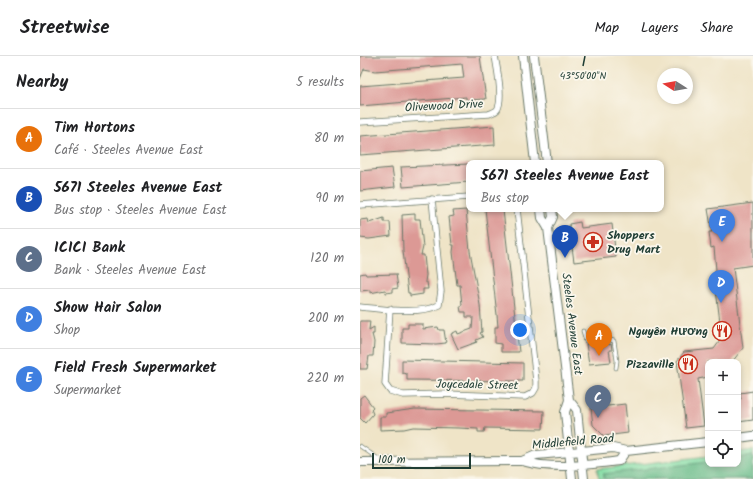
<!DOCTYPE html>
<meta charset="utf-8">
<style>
body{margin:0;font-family:Kalam,sans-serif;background:#f2f2f2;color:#202124}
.controls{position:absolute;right:12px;bottom:12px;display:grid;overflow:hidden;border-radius:8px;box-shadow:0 2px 6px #0003}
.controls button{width:36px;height:36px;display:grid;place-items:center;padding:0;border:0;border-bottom:1px solid #e0e0e0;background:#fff;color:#202124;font:20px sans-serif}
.compass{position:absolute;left:297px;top:12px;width:36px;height:36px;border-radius:50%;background:#fff;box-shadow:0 2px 6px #0003;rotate:281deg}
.scale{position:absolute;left:12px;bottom:10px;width:99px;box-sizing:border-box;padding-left:4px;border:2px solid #1f3d34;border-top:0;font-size:11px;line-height:14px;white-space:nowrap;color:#1f3d34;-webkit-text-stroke:3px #fbf7ec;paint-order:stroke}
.you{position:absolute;left:160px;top:274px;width:14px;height:14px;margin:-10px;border:3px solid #fff;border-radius:50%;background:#1a73e8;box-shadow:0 0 0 6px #1a73e833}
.badge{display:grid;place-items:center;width:26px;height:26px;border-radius:50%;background:#d93025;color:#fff;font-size:13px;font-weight:700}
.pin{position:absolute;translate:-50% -33px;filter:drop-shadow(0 1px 2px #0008)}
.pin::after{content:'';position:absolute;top:21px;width:14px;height:12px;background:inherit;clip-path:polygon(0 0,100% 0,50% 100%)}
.popup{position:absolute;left:106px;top:104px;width:198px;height:52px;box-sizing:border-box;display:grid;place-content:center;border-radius:8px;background:#fff;filter:drop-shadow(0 1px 3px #0005);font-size:13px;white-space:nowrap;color:#757577}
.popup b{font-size:15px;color:#202124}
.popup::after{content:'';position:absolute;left:50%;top:100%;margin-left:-8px;border:8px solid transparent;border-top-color:#fff}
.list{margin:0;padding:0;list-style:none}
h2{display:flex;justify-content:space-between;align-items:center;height:52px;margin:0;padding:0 16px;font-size:17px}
h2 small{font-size:13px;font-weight:400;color:#757577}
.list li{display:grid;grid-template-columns:26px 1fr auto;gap:12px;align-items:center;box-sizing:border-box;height:60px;padding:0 16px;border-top:1px solid #e0e0e0}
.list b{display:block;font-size:15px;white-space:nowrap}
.list p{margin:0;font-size:13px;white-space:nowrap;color:#757577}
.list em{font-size:13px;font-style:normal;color:#757577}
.icon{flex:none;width:22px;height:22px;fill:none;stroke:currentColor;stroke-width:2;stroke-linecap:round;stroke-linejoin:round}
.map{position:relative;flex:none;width:393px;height:423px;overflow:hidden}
header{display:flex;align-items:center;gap:24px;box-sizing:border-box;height:56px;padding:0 20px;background:#fff;border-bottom:1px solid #e0e0e0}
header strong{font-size:19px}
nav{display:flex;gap:22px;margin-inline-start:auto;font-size:14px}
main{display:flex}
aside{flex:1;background:#fff}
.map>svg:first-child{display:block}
</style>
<header>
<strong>Streetwise</strong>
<nav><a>Map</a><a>Layers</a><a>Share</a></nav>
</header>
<main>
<aside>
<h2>Nearby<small>5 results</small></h2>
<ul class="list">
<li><span class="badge" style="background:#e8710a">A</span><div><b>Tim Hortons</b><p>Café · Steeles Avenue East</p></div><em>80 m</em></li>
<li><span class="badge" style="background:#1a4fb4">B</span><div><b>5671 Steeles Avenue East</b><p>Bus stop · Steeles Avenue East</p></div><em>90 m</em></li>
<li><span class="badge" style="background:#5c6f8a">C</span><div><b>ICICI Bank</b><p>Bank · Steeles Avenue East</p></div><em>120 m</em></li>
<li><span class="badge" style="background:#3f7fe0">D</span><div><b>Show Hair Salon</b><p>Shop</p></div><em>200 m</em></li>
<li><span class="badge" style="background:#3f7fe0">E</span><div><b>Field Fresh Supermarket</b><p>Supermarket</p></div><em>220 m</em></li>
</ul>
</aside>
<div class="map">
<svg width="393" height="423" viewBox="0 0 393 423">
<rect width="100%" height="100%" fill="#fbf7ec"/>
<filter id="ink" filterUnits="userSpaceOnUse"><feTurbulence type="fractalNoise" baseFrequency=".025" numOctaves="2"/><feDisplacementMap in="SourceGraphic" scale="8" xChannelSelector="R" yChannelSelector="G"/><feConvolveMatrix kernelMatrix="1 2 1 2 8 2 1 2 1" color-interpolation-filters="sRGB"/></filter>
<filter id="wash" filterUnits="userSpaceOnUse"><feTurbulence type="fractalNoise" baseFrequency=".012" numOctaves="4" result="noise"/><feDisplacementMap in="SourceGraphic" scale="16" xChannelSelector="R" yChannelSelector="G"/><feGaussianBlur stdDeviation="0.9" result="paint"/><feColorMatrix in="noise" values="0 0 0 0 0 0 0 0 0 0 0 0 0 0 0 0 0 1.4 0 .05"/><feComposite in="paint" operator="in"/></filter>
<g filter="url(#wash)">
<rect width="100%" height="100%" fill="#efe4c7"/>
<!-- green -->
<path fill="#82dda4" stroke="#508d6c" d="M393,394V423H239L237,413L348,400V408H378V396Z"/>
<!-- forest -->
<path fill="#69bc8a" stroke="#447c5f" d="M393,400V423H244L243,418L348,406V408H378V402Z"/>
<g id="blocks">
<!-- building -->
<path fill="#dc9995" d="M0,0H120L126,43L106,44V41L0,50V30L104,22L102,8L15,15L4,13L0,23Z
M134,70L135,89L0,99V80Z
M109,108L108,126L43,131L41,111Z
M32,112L35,131L0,135V115Z
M393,147V209L373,212L383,292L372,306H348V321L338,323L344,370L326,372L317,305L324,296L354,293L362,282L354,218L356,214L354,191L351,192L349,176H352L348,153Z
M125,153L143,154L159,296H141V288L135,287V271H138L137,259Z
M106,154L110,195L120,249L122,276L120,277L123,281L116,284L117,286L98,293L91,278L97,275L98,278L112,273L113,261H106V256H101L100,250L102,249L100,229H97L93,196L94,189H92L89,161L94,160L93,155Z
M55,158V163H60L63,191L61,199H64L66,219L65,226H67L68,233H63V238L50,240V237H48L43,195L42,159Z
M24,162V166H30L31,180L9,183L0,182V164L8,163L9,167Z
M220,166L221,172L252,168L256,201L214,206L209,168Z
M5,217L6,219L36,218L38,232L32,233V236L26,237L25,234L10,237V234L0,235V218Z
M0,265H10L9,274L14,271V278H12L14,286L13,300H9L7,313H0Z
M48,268H63V273L78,271L79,274H84L86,287L76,288L42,287V272H48Z
M247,286L249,289L251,288L252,294H249L251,306L229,308L226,288Z
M42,304L163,307V325L47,324V318L42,317Z
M393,335V364L378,366V343H381L380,337Z
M4,339L13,351L11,353L13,358L5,367L0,362V342Z
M265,348L268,377L244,380L233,369L231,352Z
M55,353L184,355L183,373L125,372L124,376H118V373L99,372L53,371L44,373L20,374V361H26V357Z"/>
</g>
</g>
<g filter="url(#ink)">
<use href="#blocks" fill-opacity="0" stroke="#687767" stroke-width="1"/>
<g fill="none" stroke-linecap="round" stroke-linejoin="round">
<!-- lane casing -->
<g stroke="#687767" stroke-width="4.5">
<path id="lane" d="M223,275L226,285L247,283L254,285L257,305L256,312
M0,390L20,404"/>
</g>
<!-- street casing -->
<g stroke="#687767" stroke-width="7">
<path id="street" d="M0,66L129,58C131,57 135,56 137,54C144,44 137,12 135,0
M0,149L109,141
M0,251C22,253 60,259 79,249L81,235L72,143
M30,253L25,328L30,335L43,339L86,338L165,341L173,337L176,332V325L157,153"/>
</g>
<!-- secondary casing -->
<g stroke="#687767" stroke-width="10">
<path id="secondary" d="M163,0L175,107
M174,0L187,107
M181,153L182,162L188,172L209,344L205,356L212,423
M188,172L193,161L192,153
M209,344L217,354L224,423
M378,382L393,380
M162,405L176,399L222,395L253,392L266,395L348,386
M0,406L162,405C193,414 227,409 259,405L266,395"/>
</g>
<!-- lane -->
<use href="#lane" stroke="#fff" stroke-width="3"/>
<!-- street -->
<use href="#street" stroke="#fff" stroke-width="5.5"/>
<!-- secondary -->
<use href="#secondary" stroke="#fff" stroke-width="8"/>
</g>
</g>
<!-- ticks -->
<path fill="none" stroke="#1f3d34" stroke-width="1.5" d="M223,10L225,0"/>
<!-- icons -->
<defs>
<g id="pharmacy-ring" transform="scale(1)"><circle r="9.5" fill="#fbf7ec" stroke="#c8321e" stroke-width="1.5"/><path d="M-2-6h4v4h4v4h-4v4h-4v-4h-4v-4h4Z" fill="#c8321e"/></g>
<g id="restaurant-ring" transform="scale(1)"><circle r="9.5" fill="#fbf7ec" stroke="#c8321e" stroke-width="1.5"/><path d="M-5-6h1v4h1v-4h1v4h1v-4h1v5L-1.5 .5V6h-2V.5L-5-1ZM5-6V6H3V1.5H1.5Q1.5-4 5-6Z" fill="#c8321e"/></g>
</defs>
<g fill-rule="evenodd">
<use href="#pharmacy-ring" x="233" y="186"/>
<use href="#restaurant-ring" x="362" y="275"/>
<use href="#restaurant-ring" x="328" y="308"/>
</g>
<g text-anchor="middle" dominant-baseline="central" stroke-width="3.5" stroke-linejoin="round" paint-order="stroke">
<!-- street labels -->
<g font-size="12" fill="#1f3d34" stroke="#fbf7ec">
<text transform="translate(84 50) rotate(-3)">Olivewood Drive</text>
<text transform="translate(212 268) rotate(83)">Steeles Avenue East</text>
<text transform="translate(117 329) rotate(1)">Joycedale Street</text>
<text transform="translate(213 386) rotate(-5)">Middlefield Road</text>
</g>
<!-- poi labels -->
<g font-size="12" font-weight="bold" fill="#1f3d34" stroke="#fbf7ec" text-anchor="end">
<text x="247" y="179" text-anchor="start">Shoppers<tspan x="247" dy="14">Drug Mart</tspan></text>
<text x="348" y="275">Nguyên Hương</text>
<text x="314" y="308">Pizzaville</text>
</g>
</g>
<g font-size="10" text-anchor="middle" fill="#1f3d34" stroke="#fbf7ec" stroke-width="3.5" stroke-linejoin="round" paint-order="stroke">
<text x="223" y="23">43°50'00"N</text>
</g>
</svg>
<div class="controls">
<button>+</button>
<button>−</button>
<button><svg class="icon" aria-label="locate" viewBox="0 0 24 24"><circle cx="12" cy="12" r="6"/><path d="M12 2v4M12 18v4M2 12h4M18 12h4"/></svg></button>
</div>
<svg class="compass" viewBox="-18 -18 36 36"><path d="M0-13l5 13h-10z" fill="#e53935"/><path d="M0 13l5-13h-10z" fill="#757577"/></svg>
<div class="scale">100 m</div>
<div class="you"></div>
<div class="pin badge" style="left:239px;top:300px;background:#e8710a">A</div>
<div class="pin badge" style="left:205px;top:202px;background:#1a4fb4">B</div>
<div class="popup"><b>5671 Steeles Avenue East</b>Bus stop</div>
<div class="pin badge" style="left:238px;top:362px;background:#5c6f8a">C</div>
<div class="pin badge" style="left:361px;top:247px;background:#3f7fe0">D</div>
<div class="pin badge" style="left:362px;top:186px;background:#3f7fe0">E</div>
</div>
</main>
